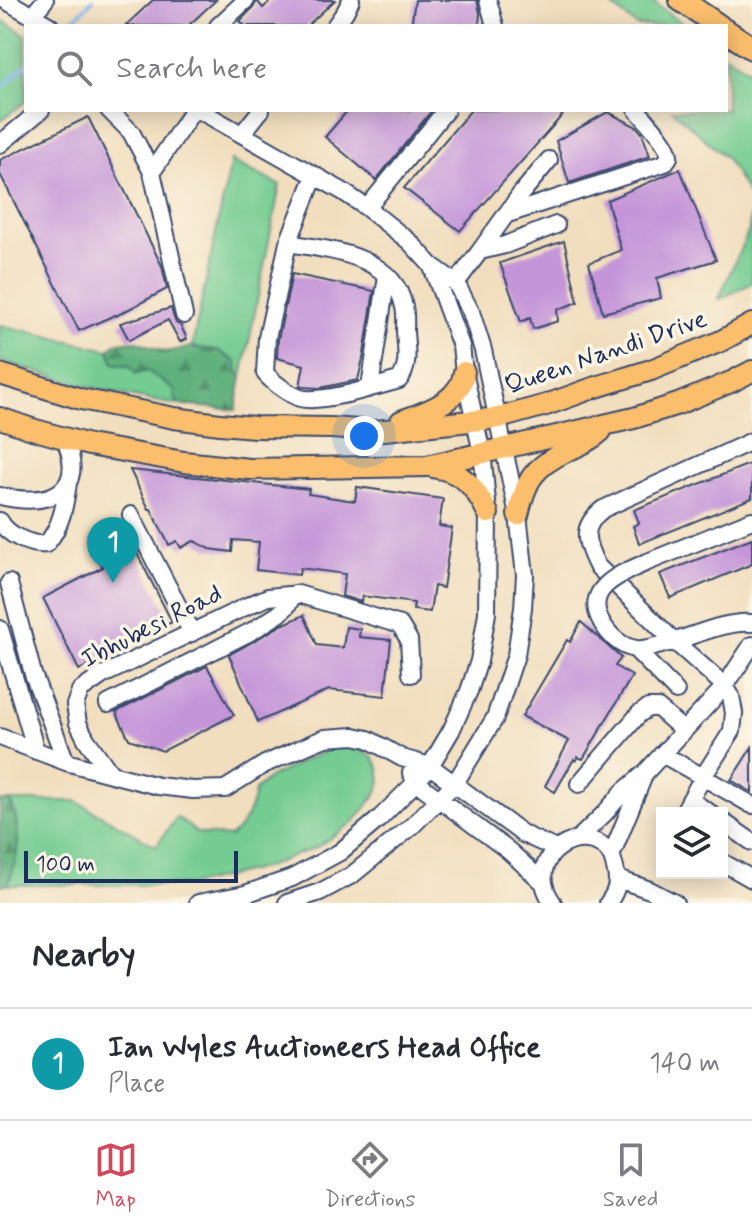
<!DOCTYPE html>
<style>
body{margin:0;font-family:Mynerve,sans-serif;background:#f7f7f7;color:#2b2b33}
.controls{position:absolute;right:24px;bottom:24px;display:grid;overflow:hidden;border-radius:0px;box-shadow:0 4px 20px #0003}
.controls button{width:72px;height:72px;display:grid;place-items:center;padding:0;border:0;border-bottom:2px solid #e1e1e2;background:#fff;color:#2b2b33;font:40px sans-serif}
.scale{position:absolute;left:24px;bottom:20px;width:214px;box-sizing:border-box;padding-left:8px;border:4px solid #1b2f5e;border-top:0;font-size:22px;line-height:28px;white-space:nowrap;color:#1b2f5e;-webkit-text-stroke:6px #fcf5e5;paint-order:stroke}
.you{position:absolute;left:364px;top:436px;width:28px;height:28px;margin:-20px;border:6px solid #fff;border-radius:50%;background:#1a73e8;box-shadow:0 0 0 12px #1a73e833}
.badge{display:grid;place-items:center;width:52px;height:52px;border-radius:50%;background:#d1495b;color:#fff;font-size:26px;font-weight:700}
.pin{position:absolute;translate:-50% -66px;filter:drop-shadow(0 2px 4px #0008)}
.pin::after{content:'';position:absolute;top:42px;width:28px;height:24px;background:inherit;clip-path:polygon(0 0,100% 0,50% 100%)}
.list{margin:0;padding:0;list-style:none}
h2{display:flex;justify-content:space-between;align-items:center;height:104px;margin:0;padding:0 32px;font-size:34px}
h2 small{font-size:26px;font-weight:400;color:#7c7c81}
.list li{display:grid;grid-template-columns:52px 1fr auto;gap:24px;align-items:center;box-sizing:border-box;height:112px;padding:0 32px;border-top:2px solid #e1e1e2}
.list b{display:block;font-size:30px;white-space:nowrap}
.list p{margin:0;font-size:26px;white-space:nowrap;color:#7c7c81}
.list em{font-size:26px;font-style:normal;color:#7c7c81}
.icon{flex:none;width:44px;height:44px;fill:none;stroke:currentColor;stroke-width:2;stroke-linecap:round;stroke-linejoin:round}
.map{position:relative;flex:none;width:752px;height:903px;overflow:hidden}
.search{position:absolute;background:#fff;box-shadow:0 4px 20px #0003;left:24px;right:24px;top:24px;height:88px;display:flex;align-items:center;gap:20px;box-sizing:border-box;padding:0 28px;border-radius:0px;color:#7c7c81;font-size:30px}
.sheet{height:216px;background:#fff}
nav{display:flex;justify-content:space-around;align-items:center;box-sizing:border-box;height:112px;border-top:2px solid #e1e1e2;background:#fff;font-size:22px;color:#7c7c81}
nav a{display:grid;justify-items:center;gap:4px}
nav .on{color:#d1495b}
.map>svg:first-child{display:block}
</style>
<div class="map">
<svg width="752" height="903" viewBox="0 0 752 903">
<defs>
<pattern id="forest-firs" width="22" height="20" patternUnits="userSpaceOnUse" patternTransform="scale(2)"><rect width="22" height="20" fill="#5fb07c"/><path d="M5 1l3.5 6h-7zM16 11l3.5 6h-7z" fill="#4e9069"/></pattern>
</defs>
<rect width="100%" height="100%" fill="#fcf5e5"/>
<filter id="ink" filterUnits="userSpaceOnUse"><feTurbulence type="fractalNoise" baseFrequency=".0125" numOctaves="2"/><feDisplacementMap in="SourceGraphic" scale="16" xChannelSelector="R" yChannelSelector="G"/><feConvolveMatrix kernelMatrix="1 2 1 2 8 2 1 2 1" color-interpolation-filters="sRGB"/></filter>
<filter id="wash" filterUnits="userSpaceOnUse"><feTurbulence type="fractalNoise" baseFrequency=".006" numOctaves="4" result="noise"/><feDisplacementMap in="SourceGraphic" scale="32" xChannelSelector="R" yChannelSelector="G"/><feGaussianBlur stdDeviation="1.8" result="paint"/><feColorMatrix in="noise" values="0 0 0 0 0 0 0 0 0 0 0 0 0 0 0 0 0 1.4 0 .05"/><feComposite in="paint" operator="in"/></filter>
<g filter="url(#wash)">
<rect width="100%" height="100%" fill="#f1debe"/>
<!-- grass -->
<path fill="#74cc92" stroke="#487e78" stroke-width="2" d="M605,0H650L686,26H637Z
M0,19L26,35V101L0,121Z
M726,55L752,72V283L718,300L749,230L751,199L726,158L672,110H726Z
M231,161L280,185L242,377L238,372L236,362L219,351L192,347Z
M0,325L109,350L114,363L148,371L175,391V398L180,405C118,396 59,380 0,360Z
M349,747L361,750L373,757L379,768L381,782L375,796L354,822L317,847L263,868L191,885H7C20,856 21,831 11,801H76L156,846L177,817L197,833L230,837C245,824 252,810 255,790L270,777L331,748Z"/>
<!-- forest -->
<path fill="url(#forest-firs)" stroke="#3d706d" stroke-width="2" d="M137,341L165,352L192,347L219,351L236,362L238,372L242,377L236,410L180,405L174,398L175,391L148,371L136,374L129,365L114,363L109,350L116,343Z
M0,801H11C21,831 20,856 7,885H0Z"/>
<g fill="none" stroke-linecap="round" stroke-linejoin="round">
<!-- stream -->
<path stroke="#82b7f0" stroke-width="4" d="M67,26L93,0
M0,89L26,65"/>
</g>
<g id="blocks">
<!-- building -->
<path fill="#c495d9" d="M153,0H216L188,26H125Z
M272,0H335L307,26H245L240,21L253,8L257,1L263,8Z
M415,0H477L480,13L479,26H411Z
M348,110H432L376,180L325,137Z
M471,110H567L460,231L404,188Z
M608,112L637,127L642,133L650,156L569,183L556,141Z
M88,117L162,266L167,289L116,316L115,315L79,331L0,174V160Z
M680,169L716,260L657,278L661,298L603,313L589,263L621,250L607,200Z
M564,241L578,302L557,310L558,321L533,329L530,318L521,322L500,263Z
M292,274L374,291L364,354L358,380L320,388L303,387L300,386L304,365L277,358L278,340Z
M171,308L174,318L176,323L181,326L187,339L180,342L168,320L129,340L120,323Z
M752,463V498L639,544L633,526L639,523L634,510Z
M130,470L309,489L308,494L355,501L357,487L443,499L439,526L452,528L443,588L434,586L430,612L413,610L414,603L362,596L361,602L342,596L345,574L300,568L299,575L256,570L259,542L233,540L232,552L210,549L194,541L181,548L177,541L169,545L151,509H149Z
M122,524L172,622L79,670L43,598L103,567L89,540Z
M752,538V564L670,598L660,574Z
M304,615L317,645L343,648L346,627L360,629L359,637L391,640L385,696L329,690L258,722L229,655L282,625Z
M581,622L621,658L615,666L632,676L583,759L578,757L576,761L574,759L555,792L545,786L569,741L522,716L567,640L570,642Z
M207,666L234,715L163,751L129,739L116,712Z
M752,747V792L731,780Z"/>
</g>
</g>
<g filter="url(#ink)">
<use href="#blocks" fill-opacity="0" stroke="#3b496c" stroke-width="2"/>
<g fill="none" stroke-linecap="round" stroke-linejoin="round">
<!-- minor casing -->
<g stroke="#3b496c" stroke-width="20">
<path id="minor" d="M5,0L50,26
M488,0L495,26
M32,16L45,0
M218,26L246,0
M335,26L345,12L351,0
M109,110L131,132L152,172L184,315
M199,110L342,191L367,208L410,242L431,265L456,283L471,312L483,350L518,515L525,575L523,608L516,655L495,718L455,783L412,826L352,875L320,892L287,903
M242,134L261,110
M0,144L41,110
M152,172L193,110
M367,208L446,110
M505,215L665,163C666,161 668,159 669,157C671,146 644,118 637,110
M288,243C330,250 394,255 404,307C406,315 405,324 405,332C406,348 410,367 399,380C377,386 321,404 300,398C289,394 272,382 265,373L267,338L288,243L315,175
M480,251L520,195L549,160
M456,283L480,251L505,245L556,225
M370,387L387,276
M0,496C48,507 89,494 64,437
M131,515L192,633
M0,521C7,535 31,546 46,544C61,528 65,505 68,483
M645,563L752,520
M9,583L33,674L66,762L111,774
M602,623C609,635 621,647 636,649C644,650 653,647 661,645C688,639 724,620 752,623
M0,629L36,751
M635,649L676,691
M411,674L409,640L400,625L298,594L268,597L247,606L103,675L80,691L75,705L78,723L86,739L111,774L158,786L193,790L225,789L265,764L313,743L325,738L354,736L368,739L402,758L430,766L523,834L556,849
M108,704L252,631L279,614L287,606L294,594
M0,737L66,762
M662,754L703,777L732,731L734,713L731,696L725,686L675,642L597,566C585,542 580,527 603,509L752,441
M411,773L416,782L509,851L544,883
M579,784L639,714L648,708H658L684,731
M690,800L710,813
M683,813L703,777L752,805
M722,821L752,842
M577,840L605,813L624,791L645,773L725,686L752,645
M611,856L643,778
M722,862L752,879
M618,879L650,890L675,903
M198,903L245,894L292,878L340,852L379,819L416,782L430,766L451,731L469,691L479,661L487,613L488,513L484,471L482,453L464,372L461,346L432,267
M553,903C518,854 589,818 611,855C612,856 615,867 615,868C619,882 617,891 608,903"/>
</g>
<!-- major casing -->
<g stroke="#3b496c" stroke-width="24">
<path id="major" d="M0,374L81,399L174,418L220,424L255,427L331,428L375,431L499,418L546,405L593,388L651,370L721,341L752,324
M0,418L32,429L89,445L184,462L249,469L427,466L634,418L678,404L733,381L752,371
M401,421C425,412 461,402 464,372
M433,467C463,471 475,487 488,513
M518,515C526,480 533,467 567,451C580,445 590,441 601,431"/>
</g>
<!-- highway casing -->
<g stroke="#3b496c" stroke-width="26">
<path id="highway" d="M681,0L719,26
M726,31L752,48"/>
</g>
<!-- minor -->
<use href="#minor" stroke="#fff" stroke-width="16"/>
<!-- major -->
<use href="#major" stroke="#fabe6d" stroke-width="20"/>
<!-- highway -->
<use href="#highway" stroke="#fabe6d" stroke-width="22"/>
<!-- minor-bridge casing -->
<g stroke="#3b496c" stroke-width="20" stroke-linecap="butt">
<path id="minor-bridge" d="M602,623C582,589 620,574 645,563"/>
</g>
<!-- minor-bridge -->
<use href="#minor-bridge" stroke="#fff" stroke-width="16"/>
</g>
</g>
<g text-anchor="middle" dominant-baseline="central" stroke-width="7" stroke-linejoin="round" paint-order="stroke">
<!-- street labels -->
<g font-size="26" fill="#1b2f5e" stroke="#fcf5e5">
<text transform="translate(606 353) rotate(-19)">Queen Nandi Drive</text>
<text transform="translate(152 627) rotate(-27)">Ibhubesi Road</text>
</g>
</g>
</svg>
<div class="controls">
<button><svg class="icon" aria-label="layers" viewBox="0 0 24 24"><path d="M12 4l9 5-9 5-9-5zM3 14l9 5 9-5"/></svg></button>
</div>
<div class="scale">100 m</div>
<div class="you"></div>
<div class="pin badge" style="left:113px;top:583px;background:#0f9aa8">1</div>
<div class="search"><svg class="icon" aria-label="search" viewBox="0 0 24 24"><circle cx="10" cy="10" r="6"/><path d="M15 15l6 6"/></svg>Search here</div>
</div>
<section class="sheet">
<h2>Nearby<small></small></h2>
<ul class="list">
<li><span class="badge" style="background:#0f9aa8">1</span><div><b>Ian Wyles Auctioneers Head Office</b><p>Place</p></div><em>140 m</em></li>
</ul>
</section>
<nav>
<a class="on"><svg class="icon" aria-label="map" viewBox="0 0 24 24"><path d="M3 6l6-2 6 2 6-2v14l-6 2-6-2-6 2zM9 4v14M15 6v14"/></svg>Map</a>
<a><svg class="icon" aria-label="directions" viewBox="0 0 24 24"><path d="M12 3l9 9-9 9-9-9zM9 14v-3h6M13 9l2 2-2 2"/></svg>Directions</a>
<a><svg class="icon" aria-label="saved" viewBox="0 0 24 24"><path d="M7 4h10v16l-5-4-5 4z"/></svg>Saved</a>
</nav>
